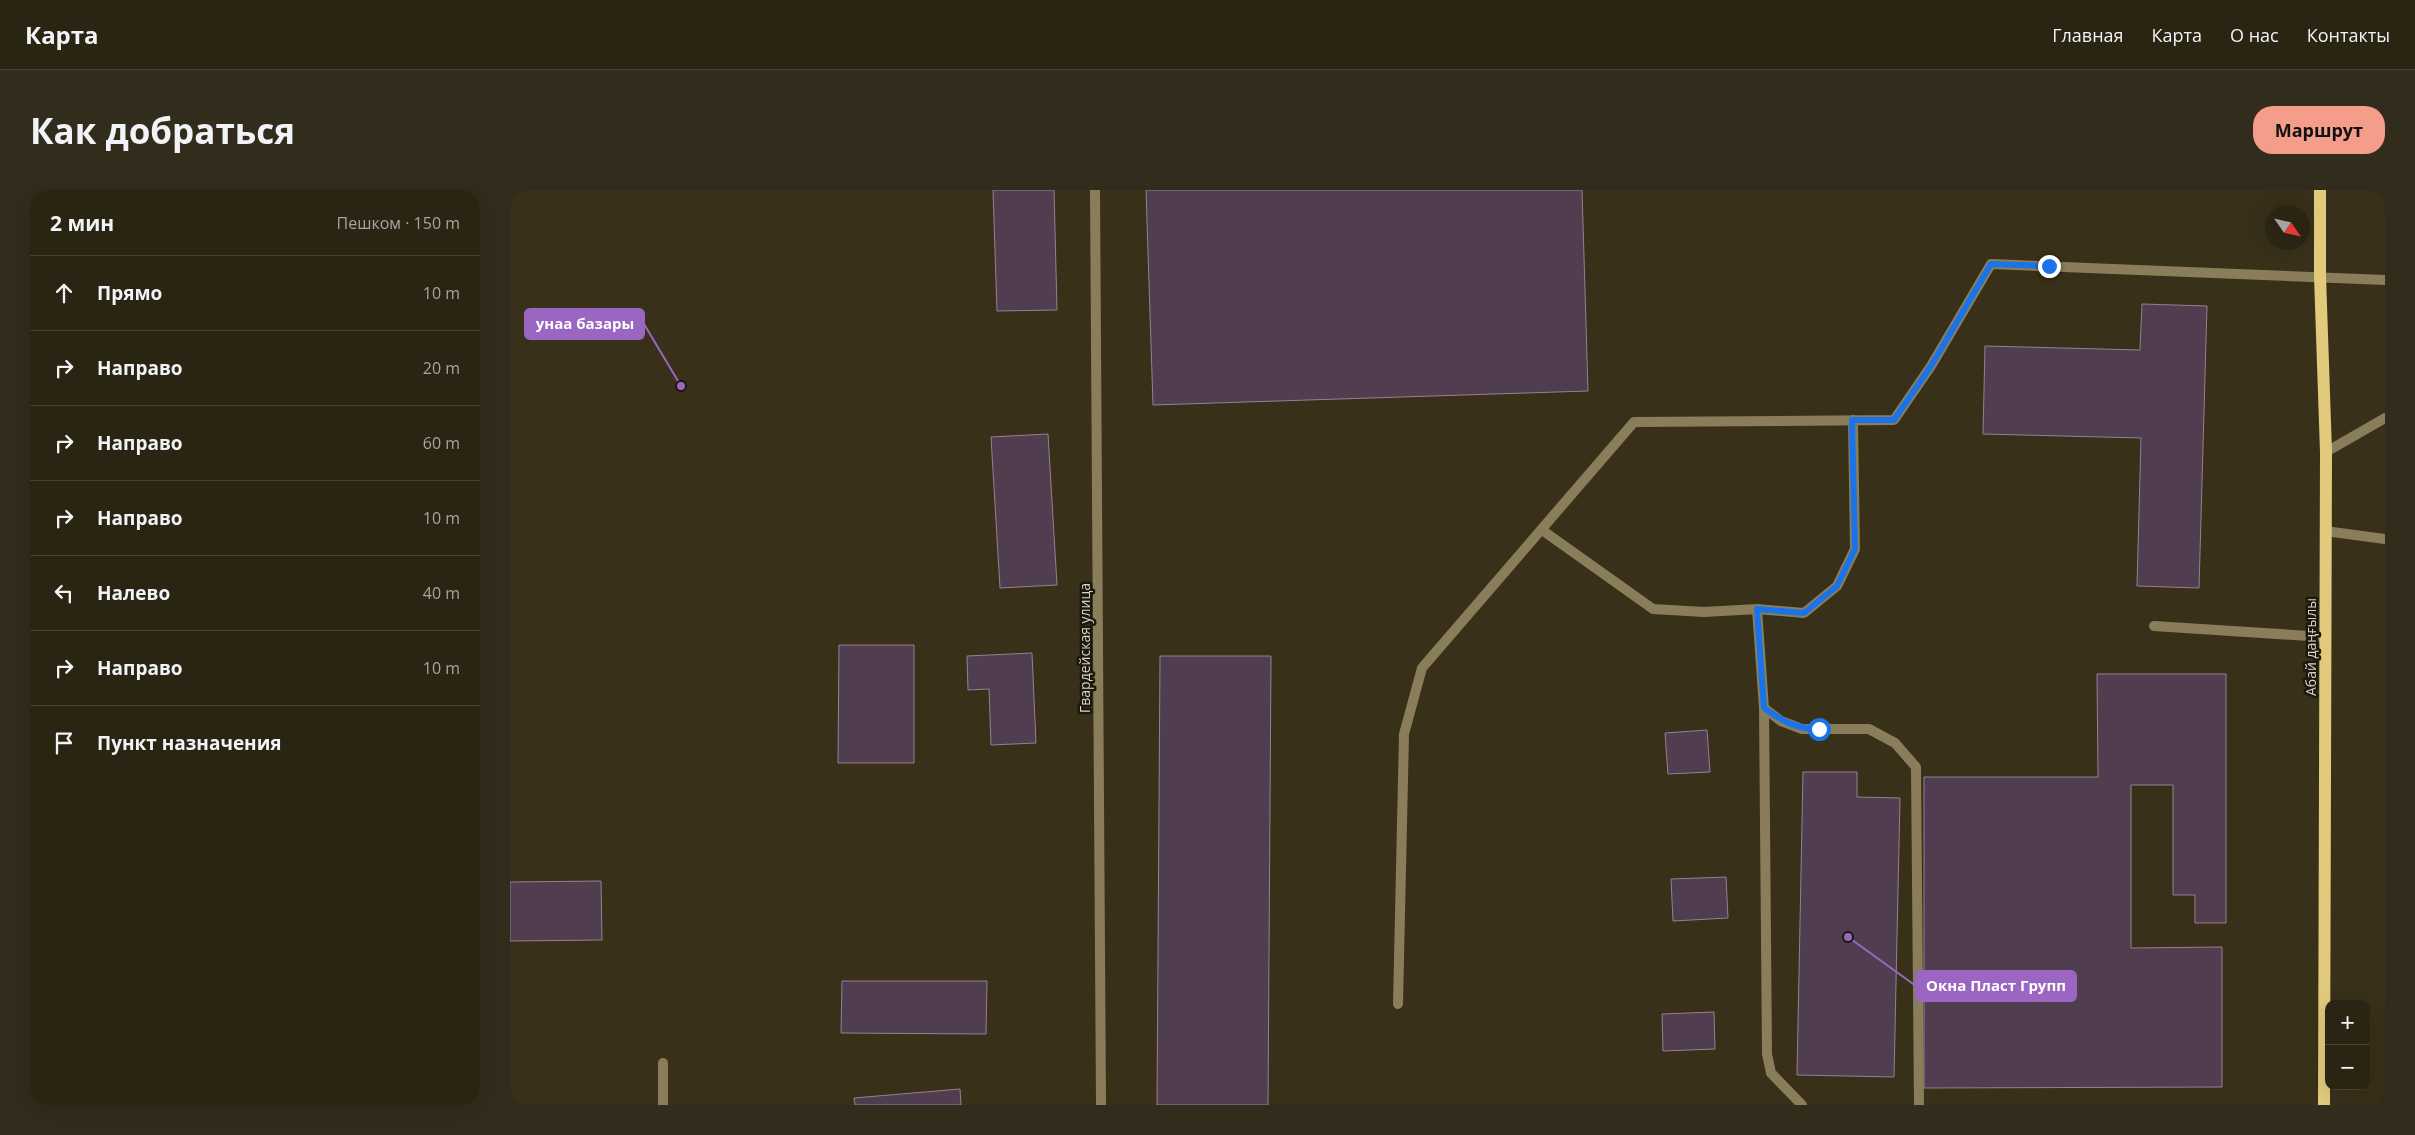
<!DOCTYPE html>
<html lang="ru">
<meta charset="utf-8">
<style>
body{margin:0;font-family:"Open Sans",sans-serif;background:#322c1c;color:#f1f3f6}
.controls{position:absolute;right:15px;bottom:15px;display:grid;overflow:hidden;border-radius:10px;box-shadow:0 5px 20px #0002}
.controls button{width:45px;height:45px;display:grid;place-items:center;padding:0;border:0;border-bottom:1px solid #464133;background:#2a2413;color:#f1f3f6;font:25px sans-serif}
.compass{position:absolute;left:1755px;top:15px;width:45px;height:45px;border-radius:50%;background:#2a2413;box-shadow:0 5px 20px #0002;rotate:124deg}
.stop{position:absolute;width:15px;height:15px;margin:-11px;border:4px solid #1a73e8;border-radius:50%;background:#fff}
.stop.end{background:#1a73e8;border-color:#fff;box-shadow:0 1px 5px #0008}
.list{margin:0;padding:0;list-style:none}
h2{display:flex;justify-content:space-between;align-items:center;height:65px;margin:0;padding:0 20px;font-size:21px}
h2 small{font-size:16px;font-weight:400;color:#a5a4a0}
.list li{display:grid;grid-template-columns:32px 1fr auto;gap:15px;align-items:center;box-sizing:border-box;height:75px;padding:0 20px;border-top:1px solid #464133}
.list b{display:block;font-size:19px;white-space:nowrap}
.list em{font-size:16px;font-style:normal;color:#a5a4a0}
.icon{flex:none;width:28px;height:28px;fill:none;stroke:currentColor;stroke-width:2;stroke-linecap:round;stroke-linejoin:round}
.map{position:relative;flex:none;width:1875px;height:915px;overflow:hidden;border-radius:20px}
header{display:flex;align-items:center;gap:30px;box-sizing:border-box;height:70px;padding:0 25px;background:#2a2413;border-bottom:1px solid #464133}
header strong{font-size:24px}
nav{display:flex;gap:28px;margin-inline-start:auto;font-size:18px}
.intro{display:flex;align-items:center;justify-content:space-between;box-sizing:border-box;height:120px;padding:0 30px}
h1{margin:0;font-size:35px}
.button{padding:12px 22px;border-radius:20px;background:#f49d8b;color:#111;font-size:18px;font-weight:700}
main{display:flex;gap:30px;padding:0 30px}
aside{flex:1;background:#2a2413;border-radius:20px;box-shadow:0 5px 20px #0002}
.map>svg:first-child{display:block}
</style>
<header>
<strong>Карта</strong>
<nav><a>Главная</a><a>Карта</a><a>О нас</a><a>Контакты</a></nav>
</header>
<div class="intro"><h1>Как добраться</h1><a class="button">Маршрут</a></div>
<main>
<aside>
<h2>2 мин<small>Пешком · 150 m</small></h2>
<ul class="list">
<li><svg class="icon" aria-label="ahead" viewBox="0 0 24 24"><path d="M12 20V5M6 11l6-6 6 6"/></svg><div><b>Прямо</b></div><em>10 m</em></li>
<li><svg class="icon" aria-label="right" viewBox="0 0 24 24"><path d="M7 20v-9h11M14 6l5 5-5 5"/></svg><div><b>Направо</b></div><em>20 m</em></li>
<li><svg class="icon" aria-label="right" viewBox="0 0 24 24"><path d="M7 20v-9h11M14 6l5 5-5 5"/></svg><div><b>Направо</b></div><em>60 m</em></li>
<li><svg class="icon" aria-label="right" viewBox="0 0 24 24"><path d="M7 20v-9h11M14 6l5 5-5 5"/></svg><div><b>Направо</b></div><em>10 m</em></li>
<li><svg class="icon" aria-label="left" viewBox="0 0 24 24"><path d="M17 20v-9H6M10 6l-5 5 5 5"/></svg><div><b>Налево</b></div><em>40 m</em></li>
<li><svg class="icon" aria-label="right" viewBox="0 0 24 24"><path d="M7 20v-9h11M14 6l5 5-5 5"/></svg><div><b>Направо</b></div><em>10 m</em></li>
<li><svg class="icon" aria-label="arrive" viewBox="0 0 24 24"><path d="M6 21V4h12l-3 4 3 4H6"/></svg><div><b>Пункт назначения</b></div></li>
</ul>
</aside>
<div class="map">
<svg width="1875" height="915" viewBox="0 0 1875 915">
<rect width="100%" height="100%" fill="#383019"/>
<!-- building -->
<path fill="#503d4f" stroke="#968094" d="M483,0H544L547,120L487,121Z
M636,0H1072L1078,201L643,215Z
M1632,114L1697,116L1689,398L1627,396L1631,248L1473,244L1475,156L1630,160Z
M538,244L547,395L490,398L481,247Z
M329,455H404V573H328Z
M522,463L526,553L481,555L479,499L458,500L457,466Z
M650,466H761L758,915H647Z
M1587,484H1716V733H1685V705H1663V595H1621V758L1712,757V897L1414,898V587H1588Z
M1197,540L1200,582L1158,584L1155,543Z
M1293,582H1347V607L1390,608L1384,887L1287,885Z
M1216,687L1218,728L1163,731L1161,689Z
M91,691L92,750L0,751V692Z
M332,791H477L476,844L331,843Z
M1204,822L1205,859L1153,861L1152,824Z
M450,899L451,915H345L344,908Z"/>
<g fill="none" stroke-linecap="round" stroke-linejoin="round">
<!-- service -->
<path stroke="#897e59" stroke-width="10" d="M1816,262L1875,228
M1032,340L1143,419L1194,422L1247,419
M1815,341L1875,349
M1644,436L1815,447
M1254,518L1271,531L1292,539H1359L1385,553L1406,577L1409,915
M888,814L894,544L912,478L1124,232L1384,230L1421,176L1481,74L1875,90
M1292,915L1261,883L1257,864L1254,518L1247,419L1294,423L1327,396L1345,359L1343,230"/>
<!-- minor -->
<path stroke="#897e59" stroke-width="10" d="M585,0L591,915
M153,915V873"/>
<!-- primary -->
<path stroke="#e2ca7d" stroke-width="12" d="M1810,0V86L1816,262L1814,915"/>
</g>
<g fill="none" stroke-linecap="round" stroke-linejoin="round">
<!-- route -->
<path stroke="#1a73e8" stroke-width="6" d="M1309,539C1286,539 1272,531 1254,518L1247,419L1294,423L1327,396L1345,359L1342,230H1384L1421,176L1481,74L1539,76"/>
</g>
<g text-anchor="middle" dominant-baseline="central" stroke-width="5" stroke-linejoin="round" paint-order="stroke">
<!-- street labels -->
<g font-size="14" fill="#d7d2c5" stroke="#1c180e">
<text transform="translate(1800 457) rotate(-90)">Абай даңғылы</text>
<text transform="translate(574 458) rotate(-90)">Гвардейская улица</text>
</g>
</g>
<!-- callouts -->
<path fill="none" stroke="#9b66c1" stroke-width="2" d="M171 196L134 134M1338 747L1406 796"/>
<g fill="#9b66c1" stroke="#1c180e" stroke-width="2">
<circle cx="171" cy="196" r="5"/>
<circle cx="1338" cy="747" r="5"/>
</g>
<g fill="#9b66c1" stroke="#9b66c1" stroke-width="2">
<rect x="15" y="119" width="119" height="30" rx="5"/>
<rect x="1406" y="781" width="160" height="30" rx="5"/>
</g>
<g font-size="15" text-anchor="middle" font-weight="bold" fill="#fff">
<text x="75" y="139">унаа базары</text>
<text x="1486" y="801">Окна Пласт Групп</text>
</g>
</svg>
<div class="controls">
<button>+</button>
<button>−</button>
</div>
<svg class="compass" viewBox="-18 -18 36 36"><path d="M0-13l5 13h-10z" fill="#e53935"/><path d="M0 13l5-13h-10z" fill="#a5a4a0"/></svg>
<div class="stop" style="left:1309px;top:539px"></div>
<div class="stop end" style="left:1539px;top:76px"></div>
</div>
</main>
